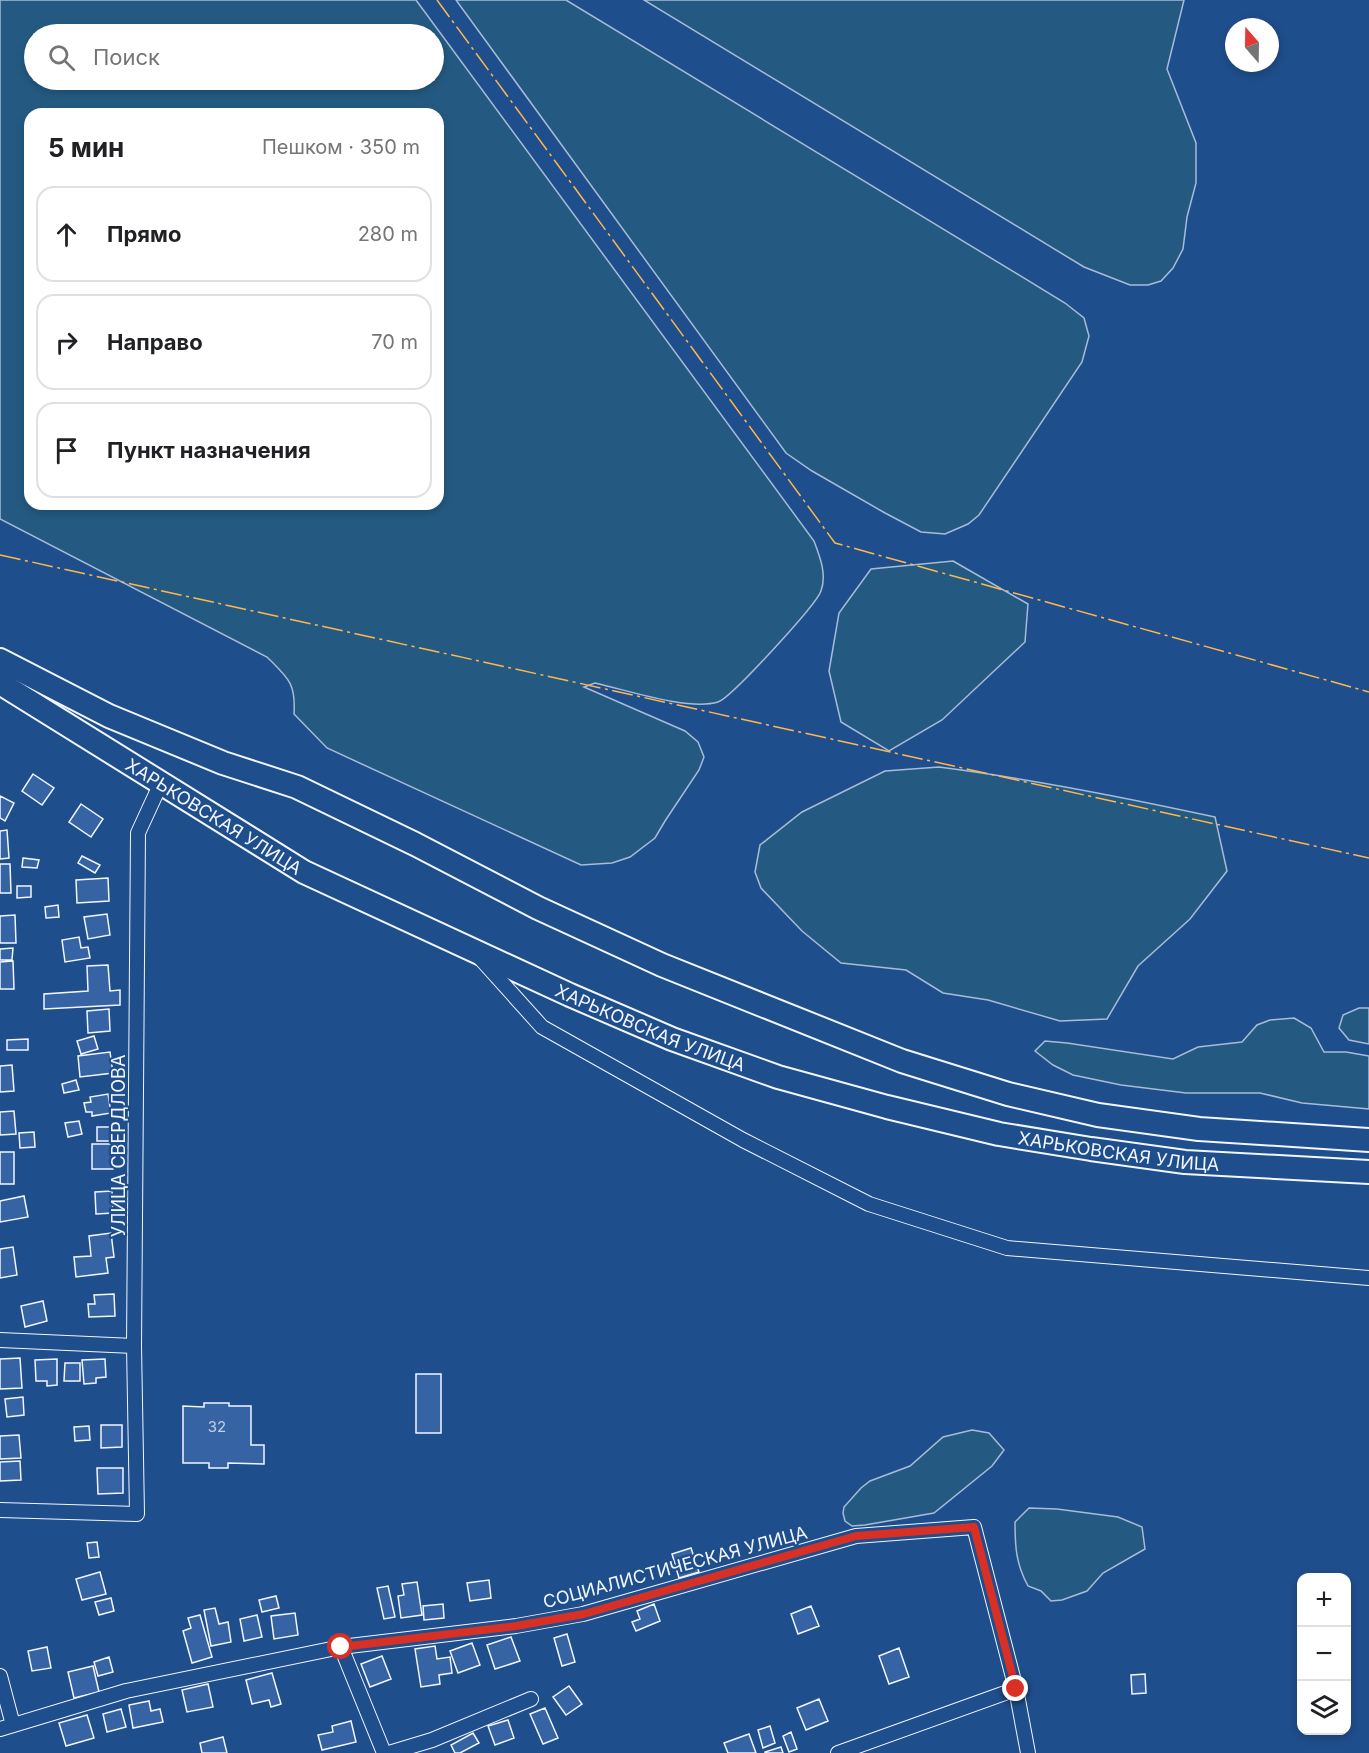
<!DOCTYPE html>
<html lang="ru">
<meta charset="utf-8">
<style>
body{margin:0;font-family:Inter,sans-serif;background:#f2f2f2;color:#202124}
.controls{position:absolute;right:18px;bottom:18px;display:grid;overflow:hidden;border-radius:12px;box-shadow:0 3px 9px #0003}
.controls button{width:54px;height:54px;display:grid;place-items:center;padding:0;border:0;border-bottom:2px solid #e0e0e0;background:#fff;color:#202124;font:30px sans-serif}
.compass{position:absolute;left:1225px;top:18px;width:54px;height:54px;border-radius:50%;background:#fff;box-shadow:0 3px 9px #0003;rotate:340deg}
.stop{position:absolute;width:18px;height:18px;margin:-14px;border:4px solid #d93025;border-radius:50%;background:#fff}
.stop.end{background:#d93025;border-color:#fff;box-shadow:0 2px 6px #0008}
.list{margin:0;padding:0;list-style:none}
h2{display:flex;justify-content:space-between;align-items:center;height:78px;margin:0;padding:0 24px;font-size:26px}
h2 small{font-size:20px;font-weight:400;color:#757577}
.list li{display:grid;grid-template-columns:39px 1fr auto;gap:18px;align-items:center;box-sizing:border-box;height:96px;margin:0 12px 12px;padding:0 12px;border:2px solid #e0e0e0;border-radius:18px}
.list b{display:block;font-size:22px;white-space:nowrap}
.list em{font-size:20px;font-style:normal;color:#757577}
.icon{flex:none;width:33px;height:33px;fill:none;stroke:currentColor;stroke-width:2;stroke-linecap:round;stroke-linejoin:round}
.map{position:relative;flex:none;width:1369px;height:1753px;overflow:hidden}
.search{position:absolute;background:#fff;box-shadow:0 3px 9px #0003;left:24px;top:24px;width:420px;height:66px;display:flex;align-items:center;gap:15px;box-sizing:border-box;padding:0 21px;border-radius:33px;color:#757577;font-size:22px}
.panel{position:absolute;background:#fff;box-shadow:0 3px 9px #0003;left:24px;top:108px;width:420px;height:402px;border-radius:18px}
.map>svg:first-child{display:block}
</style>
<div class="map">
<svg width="1369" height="1753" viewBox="0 0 1369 1753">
<rect width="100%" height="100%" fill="#1f4e8c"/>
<!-- green -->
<path fill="#245a82" stroke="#a8bbd7" stroke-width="1.5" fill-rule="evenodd" d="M0,0H416L814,541C820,557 827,574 821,591C816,605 731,698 718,702C688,711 627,690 595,683L584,687L685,731L698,742L704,757L699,770L665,821L655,838L630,857L612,863L581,865L327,748L294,714C296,683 288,678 267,657L0,519ZM34,34H434V80H34ZM30,114H438V504H30Z
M456,0H566L1065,303L1084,318L1089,336L1082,362L979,515L968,524L945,534L921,532L885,513L812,471L786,453Z
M644,0H1184L1167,69L1196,143V183L1187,217L1183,249L1173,268L1161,281L1148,285H1130L1084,267Z
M953,561L1028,604L1025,642L942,720L889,751L841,722L829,671L839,613L871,569Z
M939,767C1032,779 1123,797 1215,817L1227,871L1190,919L1138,966L1107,1019L1060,1021L988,1000L943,993L906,970L841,963L802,931L761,888L755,872L760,845L802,812L885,771Z
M1359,1008H1369V1044L1349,1040L1339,1028L1343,1015Z
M1294,1018L1311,1028L1324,1052H1346L1369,1056V1109L1302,1103L1260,1093H1186L1121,1085L1073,1075L1053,1065L1035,1051L1045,1041L1067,1043L1173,1059L1198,1047L1242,1042L1257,1025L1270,1020Z
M972,1430L989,1433L1004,1450L992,1466L934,1513L865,1525L852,1526L845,1521L843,1513L844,1507L861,1488L870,1481L910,1466L943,1437Z
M1029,1508L1057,1509L1118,1517L1142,1527L1145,1549L1103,1573L1087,1591L1062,1600L1051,1601L1041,1591L1028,1586C1016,1564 1015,1547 1015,1522Z"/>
<!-- building -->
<path fill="#3563a3" stroke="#f2f6ff" stroke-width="1.5" d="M33,774L54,788L42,805L22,791Z
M0,796L14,803L5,821L0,818Z
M81,804L103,819L91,837L69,822Z
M7,830L9,858L0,859V831Z
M82,856L100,865L95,873L78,863Z
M23,858L39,860L37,868L22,867Z
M0,864H10L11,893H0Z
M108,878L109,901L77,903L76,880Z
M17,886H31V897L17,898Z
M58,905L59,917L46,918L45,907Z
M107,914L110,935L88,939L84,917Z
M15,915L16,943H0V916Z
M79,937L81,948L88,947L90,958L65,962L62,940Z
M13,948L12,960H0V949Z
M13,961L14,989H0V962Z
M108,965L110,991L120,990V1005L44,1009V994L88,991L87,966Z
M109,1009L110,1031L88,1033L87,1011Z
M94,1036L98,1049L81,1054L77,1041Z
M28,1039V1050H7V1040Z
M110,1052L113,1073L80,1077L78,1056Z
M12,1065L14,1091L0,1092V1066Z
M76,1080L79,1090L64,1093L62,1084Z
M108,1094L111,1113L92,1116V1112H86L84,1103L91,1102L90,1097Z
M14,1111L16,1134L0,1135V1112Z
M79,1121L82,1134L68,1137L65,1123Z
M97,1127H112V1141H97Z
M34,1132L35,1147L20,1148L19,1133Z
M92,1144H112L113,1169H92Z
M0,1152H14V1184H0Z
M112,1191L113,1213L96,1214L95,1192Z
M24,1196L28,1217L0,1222V1201Z
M111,1233L114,1257L106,1258L108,1273L76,1277L74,1257L91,1256L89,1236Z
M13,1247L17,1275L0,1278V1249Z
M114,1294L115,1316L89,1317L88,1304H95L94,1295Z
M43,1301L47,1321L25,1327L21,1306Z
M20,1358L22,1388L0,1389V1359Z
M57,1359V1385L47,1386V1381H36L35,1360Z
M105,1359L106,1377L96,1378V1383L84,1384L82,1360Z
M65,1363H80V1381H64Z
M416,1374H441V1433H416Z
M23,1397L24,1415L7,1417L5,1399Z
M204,1403H229V1406H251V1445H264V1464L228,1463V1468H209V1463H183V1406L204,1407Z
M101,1425H122V1447L101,1448Z
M89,1426L90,1440L75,1441L74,1427Z
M19,1435L21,1458L0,1459V1436Z
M20,1461L21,1480L0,1481V1462Z
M97,1468H123V1493L98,1494Z
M97,1542L99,1557L89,1558L87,1543Z
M691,1548L699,1572L679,1578L672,1554Z
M100,1572L106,1594L82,1600L76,1579Z
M489,1580L491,1598L470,1601L467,1583Z
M417,1582L422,1615L401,1618L398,1596L404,1595L402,1584Z
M388,1586L395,1617L384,1619L377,1588Z
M276,1596L279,1608L262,1612L259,1600Z
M111,1598L114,1611L99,1615L95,1602Z
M443,1604L444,1618L424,1620L423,1606Z
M654,1604L660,1621L636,1631L632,1622L640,1619L637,1611Z
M811,1606L819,1626L798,1634L791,1614Z
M215,1608L219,1624L228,1622L231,1642L211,1646L204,1610Z
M295,1613L298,1635L274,1639L271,1616Z
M200,1615L212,1657L192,1663L183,1631L191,1628L188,1618Z
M257,1615L262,1637L244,1641L240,1619Z
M567,1634L575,1662L562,1666L554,1638Z
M511,1637L520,1661L495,1669L487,1645Z
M472,1643L480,1665L458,1673L450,1651Z
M435,1646L437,1659L450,1657L452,1673L439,1675L440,1684L421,1687L415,1649Z
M47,1647L51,1668L32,1671L28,1651Z
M899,1648L909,1677L889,1684L879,1656Z
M382,1656L391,1679L370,1687L361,1664Z
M109,1657L113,1672L98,1676L94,1662Z
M93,1666L99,1692L74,1698L68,1672Z
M272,1673L281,1704L271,1707L269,1700L252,1704L246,1680Z
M1145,1674L1146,1693L1132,1694L1131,1675Z
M208,1684L213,1707L187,1712L182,1690Z
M569,1686L582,1704L566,1715L553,1697Z
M819,1699L828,1721L806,1730L797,1708Z
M149,1701L151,1711L160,1709L163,1722L133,1728L129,1705Z
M545,1708L558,1738L543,1744L530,1714Z
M121,1709L126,1727L107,1732L103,1714Z
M87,1715L94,1738L66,1746L59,1723Z
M508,1720L514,1738L495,1745L488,1726Z
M351,1721L356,1742L322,1750L318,1735L333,1732L332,1726Z
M770,1726L775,1743L763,1748L758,1730Z
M791,1732L797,1749L789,1752L783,1736Z
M473,1733L479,1743L460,1753H455L451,1745Z
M749,1734L756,1753H728L724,1743Z
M223,1737L227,1753H202L200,1743Z
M781,1747L783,1753H765V1752Z"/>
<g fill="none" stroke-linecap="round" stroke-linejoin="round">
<!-- minor casing -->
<g stroke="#f2f6ff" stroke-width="16">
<path id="minor" d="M480,958L542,1027L743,1140L869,1204L1007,1248L1369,1278
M0,1340L134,1346
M0,1510L137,1514L134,1346L138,833L161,783
M341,1647L384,1753
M0,1676L13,1725
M0,1729L126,1691L341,1647L516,1626L583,1614L856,1536L974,1527L1016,1689L1028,1753
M389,1753L432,1740L531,1699
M838,1753L1016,1689"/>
</g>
<!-- trunk casing -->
<g stroke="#f2f6ff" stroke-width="26">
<g id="trunk">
<path d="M0,660L109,716L223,763L297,787L415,844L538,908L662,965L902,1061L1008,1094L1098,1115L1199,1129L1369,1140"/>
<path id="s1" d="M0,683L304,872L570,995L672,1039L778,1077L887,1107L999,1134L1091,1149L1185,1162L1369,1172"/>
</g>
</g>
<!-- minor -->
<use href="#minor" stroke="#1f4e8c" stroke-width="14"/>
<!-- trunk -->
<use href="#trunk" stroke="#1f4e8c" stroke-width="22"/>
<!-- power -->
<path stroke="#ffb74d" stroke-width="1.5" stroke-dasharray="21 4.5 3 4.5" stroke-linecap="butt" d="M437,0L835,543L1369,692
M0,555L1369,858"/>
</g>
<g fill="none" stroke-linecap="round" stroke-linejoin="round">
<!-- route -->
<path stroke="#d93025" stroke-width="8" d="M341,1647L516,1626L584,1614L856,1536L974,1527L1016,1689"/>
</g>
<g text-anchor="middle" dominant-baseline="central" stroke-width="4.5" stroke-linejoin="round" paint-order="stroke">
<!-- number labels -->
<g font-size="15" fill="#c3d1e8">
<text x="217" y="1426">32</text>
</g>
<!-- street labels -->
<g font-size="18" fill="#f2f6ff" stroke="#1f4e8c">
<text stroke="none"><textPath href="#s1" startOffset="252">ХАРЬКОВСКАЯ УЛИЦА</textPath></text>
<text stroke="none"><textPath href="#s1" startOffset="738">ХАРЬКОВСКАЯ УЛИЦА</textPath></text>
<text transform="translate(118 1146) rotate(-90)">УЛИЦА СВЕРДЛОВА</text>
<text stroke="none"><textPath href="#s1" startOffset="1224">ХАРЬКОВСКАЯ УЛИЦА</textPath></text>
<text transform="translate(675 1567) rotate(-15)">СОЦИАЛИСТИЧЕСКАЯ УЛИЦА</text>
</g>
</g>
</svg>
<div class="controls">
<button>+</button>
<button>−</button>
<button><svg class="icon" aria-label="layers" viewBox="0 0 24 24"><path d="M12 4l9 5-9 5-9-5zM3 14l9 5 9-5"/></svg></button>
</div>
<svg class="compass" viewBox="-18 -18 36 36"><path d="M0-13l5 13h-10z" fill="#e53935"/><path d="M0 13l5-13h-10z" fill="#757577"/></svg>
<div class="stop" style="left:341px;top:1647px"></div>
<div class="stop end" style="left:1016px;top:1689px"></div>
<div class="search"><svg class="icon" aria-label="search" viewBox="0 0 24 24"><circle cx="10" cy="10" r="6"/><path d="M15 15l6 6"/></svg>Поиск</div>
<section class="panel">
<h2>5 мин<small>Пешком · 350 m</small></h2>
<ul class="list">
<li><svg class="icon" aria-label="ahead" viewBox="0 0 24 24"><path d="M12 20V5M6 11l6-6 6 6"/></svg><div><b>Прямо</b></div><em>280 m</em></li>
<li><svg class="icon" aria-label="right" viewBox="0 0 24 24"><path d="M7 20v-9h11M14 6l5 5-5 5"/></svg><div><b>Направо</b></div><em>70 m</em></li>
<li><svg class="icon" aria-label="arrive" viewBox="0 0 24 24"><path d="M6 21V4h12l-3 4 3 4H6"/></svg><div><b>Пункт назначения</b></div></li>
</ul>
</section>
</div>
